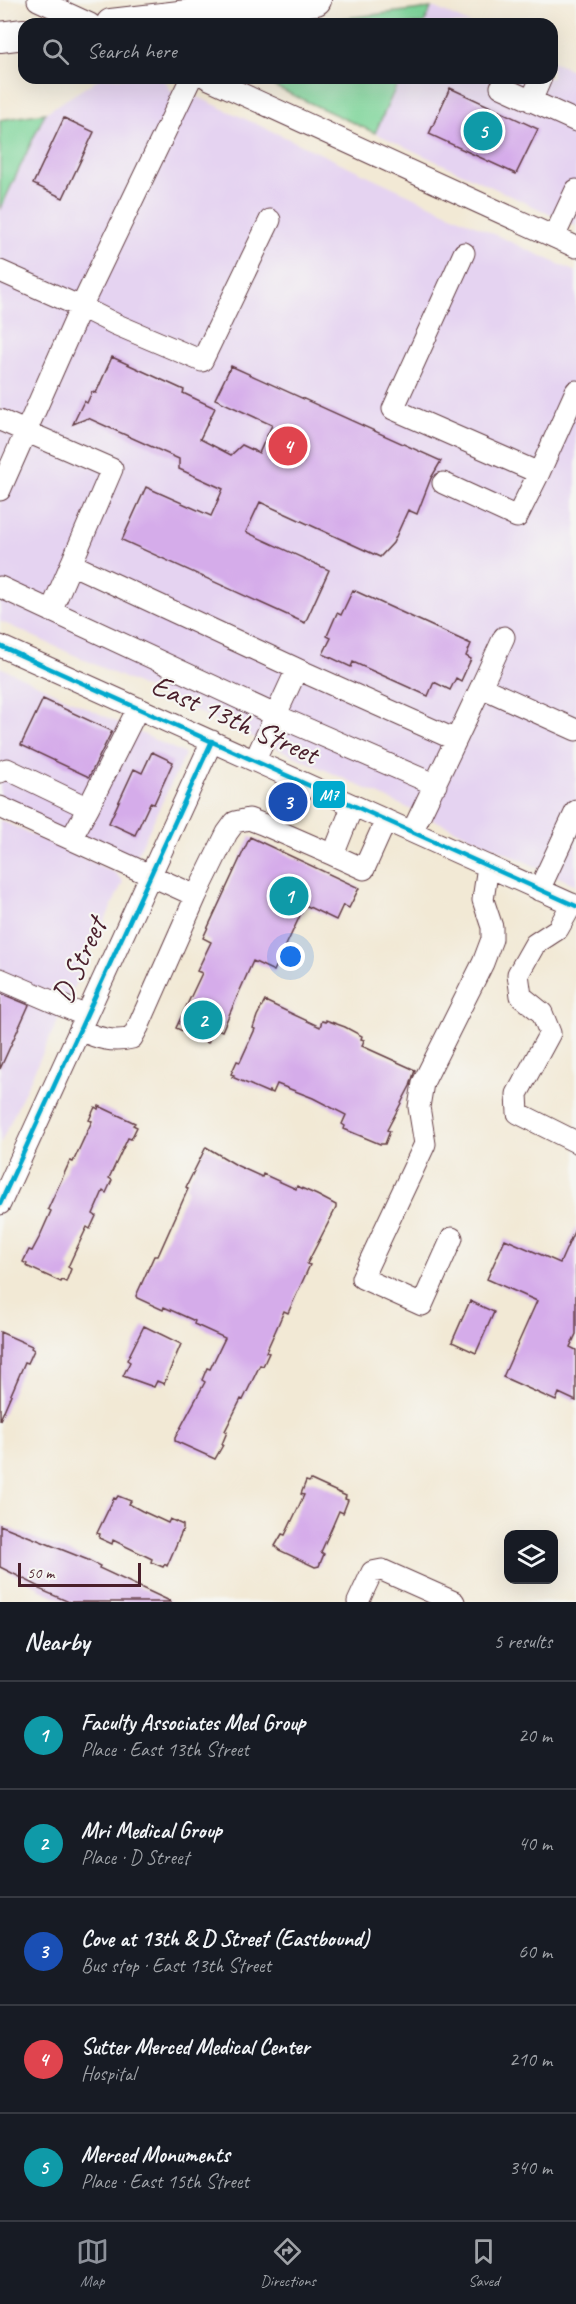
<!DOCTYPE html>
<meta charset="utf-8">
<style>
body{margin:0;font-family:Caveat,sans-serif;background:#20242c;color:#f1f3f6}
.controls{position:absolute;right:18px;bottom:18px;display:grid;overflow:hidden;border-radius:12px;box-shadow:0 6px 24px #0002}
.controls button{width:54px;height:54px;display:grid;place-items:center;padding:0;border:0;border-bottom:2px solid #363941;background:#171b24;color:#f1f3f6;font:30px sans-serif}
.scale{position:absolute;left:18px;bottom:15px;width:123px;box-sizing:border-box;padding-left:6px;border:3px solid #4a1f2b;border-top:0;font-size:16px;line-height:21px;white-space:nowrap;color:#4a1f2b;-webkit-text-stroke:4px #f6f6f2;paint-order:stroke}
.you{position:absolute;left:291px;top:957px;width:21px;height:21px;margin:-15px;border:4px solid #fff;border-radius:50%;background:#1a73e8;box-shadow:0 0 0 9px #1a73e833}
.badge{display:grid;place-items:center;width:39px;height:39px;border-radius:50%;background:#8c9099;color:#fff;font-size:20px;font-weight:700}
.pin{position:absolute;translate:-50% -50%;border:3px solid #fff;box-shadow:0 2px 6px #0006}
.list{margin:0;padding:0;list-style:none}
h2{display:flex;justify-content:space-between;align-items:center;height:78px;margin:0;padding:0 24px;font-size:26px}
h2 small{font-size:20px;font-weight:400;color:#9ea1a6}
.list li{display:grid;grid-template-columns:39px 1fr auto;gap:18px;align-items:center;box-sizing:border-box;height:108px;padding:0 24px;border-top:2px solid #363941}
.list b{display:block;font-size:22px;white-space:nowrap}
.list p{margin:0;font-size:20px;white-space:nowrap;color:#9ea1a6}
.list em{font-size:20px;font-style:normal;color:#9ea1a6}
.icon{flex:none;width:33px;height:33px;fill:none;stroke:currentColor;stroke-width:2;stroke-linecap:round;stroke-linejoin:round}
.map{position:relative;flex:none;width:576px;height:1602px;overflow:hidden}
.search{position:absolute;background:#171b24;box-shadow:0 6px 24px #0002;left:18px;right:18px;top:18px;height:66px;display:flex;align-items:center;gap:15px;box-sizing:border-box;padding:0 21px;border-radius:18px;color:#9ea1a6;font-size:22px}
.sheet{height:618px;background:#171b24}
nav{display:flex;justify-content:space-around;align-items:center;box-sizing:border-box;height:84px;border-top:2px solid #363941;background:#171b24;font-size:16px;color:#9ea1a6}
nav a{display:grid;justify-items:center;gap:3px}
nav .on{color:#8c9099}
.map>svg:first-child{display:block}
</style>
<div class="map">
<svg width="576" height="1602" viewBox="0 0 576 1602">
<rect width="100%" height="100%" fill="#f6f6f2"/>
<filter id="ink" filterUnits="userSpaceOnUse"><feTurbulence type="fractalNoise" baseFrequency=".0167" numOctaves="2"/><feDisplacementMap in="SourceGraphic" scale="12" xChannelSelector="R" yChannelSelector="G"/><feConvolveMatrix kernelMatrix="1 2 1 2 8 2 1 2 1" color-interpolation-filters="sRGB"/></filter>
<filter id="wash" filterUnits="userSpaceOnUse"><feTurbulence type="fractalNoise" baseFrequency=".008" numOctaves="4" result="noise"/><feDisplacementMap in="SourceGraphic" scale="24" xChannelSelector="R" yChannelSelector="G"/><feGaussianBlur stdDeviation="1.35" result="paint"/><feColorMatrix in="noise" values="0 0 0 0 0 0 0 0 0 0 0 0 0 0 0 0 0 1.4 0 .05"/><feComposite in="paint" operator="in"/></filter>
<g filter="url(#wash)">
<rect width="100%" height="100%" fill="#f2e9d5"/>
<!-- built -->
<path fill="#e5d3f1" d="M431,8H435L471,24H424Z
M552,61L576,72V226L375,133L400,78H552Z
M100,78H159L166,82L170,91L190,99L198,97L576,272V885L0,621V210L45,113Z
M0,667L185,754L131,868L0,806Z
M0,820L116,873L123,882L0,1144Z"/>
<!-- green -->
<path fill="#7dd499" stroke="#647a62" stroke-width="1.5" d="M431,8L424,24H296Z
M256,78H400L375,133Z
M45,113L0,210V120Z"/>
<g id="blocks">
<!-- building -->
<path fill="#d5acea" d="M450,88L538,129L516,174L429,134Z
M64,118L94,132L63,198L33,184Z
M112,357L184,390L183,393L215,408L200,439L231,455L242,445L259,453L272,425L215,399L231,366L441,461L431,478L417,514L408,510L393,543L380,557L260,502L246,532L329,570L305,623L122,540L146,487L211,516L223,489L179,469V459L88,418L73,424L84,401L87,403L92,392L96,393Z
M353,590L471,644L466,656L471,659L461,681L456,678L450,690L434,682L428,696L353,662L351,667L323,654L331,638L327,636L337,613L341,615Z
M43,699L112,731L89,777L21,745Z
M152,752L173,762L154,804L150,803L135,835L109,823L134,769L142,773Z
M250,837L359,888L349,908L343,905L336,920L305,905L274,971L253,961L222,1031L215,1028L208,1043L176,1028L202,973L197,971L211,942L203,938Z
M0,993L29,1005L0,1069Z
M265,1001L320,1027L322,1021L326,1022V1020L345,1027L362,1036L361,1039L364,1040L362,1046L415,1070L410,1086L387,1130L390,1131L385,1144H380L344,1129L345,1126L342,1124L346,1115L313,1098L277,1084L273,1093L269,1091V1093L232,1077L234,1075L231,1074L237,1061L240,1062L255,1029L253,1028L257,1016Z
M99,1106L135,1123L133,1125L137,1127L131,1139L128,1138L109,1178L112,1180L106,1193L103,1191L93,1214L96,1216L90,1229L87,1227L74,1254L68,1267L71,1269L66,1282L62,1280L61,1282L26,1266L27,1264L23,1262L29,1250L32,1251L39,1238L51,1211L48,1209L70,1161L73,1162L92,1121L89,1120L95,1107L98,1109Z
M206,1147L238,1166L262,1177L263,1174L296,1189L297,1186L317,1195L336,1205V1208L307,1264L310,1265L288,1313L284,1311L278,1325L266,1352L269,1353L263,1366L260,1365L243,1400L241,1399L225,1431L227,1432L222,1444L223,1445L215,1459L175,1441V1438L205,1382L202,1380L207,1368L210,1369L225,1338L194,1324L195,1321L164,1307L163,1310L137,1298L136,1296L154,1256H158L188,1189L186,1187Z
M576,1227V1334L570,1347L576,1350V1401L559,1393L556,1401L503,1377L537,1301L487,1279L505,1239L560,1263Z
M470,1301L494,1312L476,1353L452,1342Z
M144,1326L181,1344L164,1384L157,1381L154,1387L123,1376L130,1362L127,1360Z
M0,1332L32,1346L31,1348L34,1350L28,1363L25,1362L0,1420Z
M311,1480L346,1496L345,1499L348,1500L343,1513L339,1511L333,1525L321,1552L324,1554L319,1566L315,1567L279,1550L275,1546L282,1534L285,1535L298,1508L304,1495L301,1494L306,1481L309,1482Z
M118,1496L131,1501L129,1504L142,1511L168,1523L170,1519L183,1525V1529L167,1566L165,1564L163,1567L151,1562L152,1559L113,1540L112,1544L99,1538L100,1534L97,1533L114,1498L116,1499Z
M0,1525L88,1560L100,1566L99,1568L172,1602H69L39,1589L40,1587L0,1567Z"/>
</g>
</g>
<g filter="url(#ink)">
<use href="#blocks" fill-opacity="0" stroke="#633d44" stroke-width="1.5"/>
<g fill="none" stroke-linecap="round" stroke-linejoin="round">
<!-- minor casing -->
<g stroke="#633d44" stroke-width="23">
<path id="minor" d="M38,0L90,24
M207,78L576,247
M501,87L576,121
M531,101L541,78
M554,237L576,190
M464,253L393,409L539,473L576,391
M0,271L81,307L191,78
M0,420L112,469L51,611
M443,483L517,517L539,473
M0,490L81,307L115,324L202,361L270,220
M71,564L297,669L255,760
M0,587L275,715L436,785
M0,646L576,906
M297,669L456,740L412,832
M481,687L504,637
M456,740L481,687L576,730
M0,772L7,769L88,808L71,839
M353,805L333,855L364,869L386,820
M0,807L196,896
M88,808L138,708
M539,890L576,811
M572,904L558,929L535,944L518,974L521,996L542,1013L550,1033L517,1094L518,1113L576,1142
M0,979L86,1016
M80,1030C97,1038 113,1043 132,1038L138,1027L196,896L227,833L235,822L249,819L262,824L333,855
M0,1204L212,741
M452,1238L422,1305L362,1278L425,1144L419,1107L423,1083L483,963L492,939V927L483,900L488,866
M358,1602L372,1572L382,1570L454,1602"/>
</g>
<!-- highway casing -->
<g stroke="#633d44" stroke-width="32">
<path id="highway" d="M111,24L316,0
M0,37L24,34"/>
</g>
<!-- minor -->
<use href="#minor" stroke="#fff" stroke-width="21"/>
<!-- highway -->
<use href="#highway" stroke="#fff" stroke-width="30"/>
<!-- bus-1 casing -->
<g stroke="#f6f6f2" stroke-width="9">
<path id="bus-1" d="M0,646L576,906
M0,1204L212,741"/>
</g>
<!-- bus-1 -->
<use href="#bus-1" stroke="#00a9ce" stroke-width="4.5"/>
</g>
</g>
<g text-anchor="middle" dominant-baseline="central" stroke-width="4.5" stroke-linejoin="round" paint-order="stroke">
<!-- street labels -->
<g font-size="30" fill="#4a1f2b" stroke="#f6f6f2">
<text transform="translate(235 719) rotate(24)">East 13th Street</text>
<text transform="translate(79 960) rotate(-65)">D Street</text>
</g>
</g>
<rect stroke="#f6f6f2" stroke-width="2" x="312" y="780" width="34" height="29" rx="6" fill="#00a9ce"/>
<g font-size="16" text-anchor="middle" font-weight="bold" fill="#fff">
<text x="329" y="800">M7</text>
</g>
</svg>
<div class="controls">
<button><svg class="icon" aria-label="layers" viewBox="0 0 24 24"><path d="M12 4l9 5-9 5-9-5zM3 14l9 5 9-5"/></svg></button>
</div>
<div class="scale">50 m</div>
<div class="you"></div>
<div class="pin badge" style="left:289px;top:896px;background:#0f9aa8">1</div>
<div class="pin badge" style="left:203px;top:1020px;background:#0f9aa8">2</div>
<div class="pin badge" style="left:288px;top:802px;background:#1a4fb4">3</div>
<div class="pin badge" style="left:288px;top:446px;background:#e0444e">4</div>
<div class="pin badge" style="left:483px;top:131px;background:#0f9aa8">5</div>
<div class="search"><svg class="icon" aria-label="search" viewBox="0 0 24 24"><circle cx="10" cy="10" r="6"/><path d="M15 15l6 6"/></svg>Search here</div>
</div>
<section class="sheet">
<h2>Nearby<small>5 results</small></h2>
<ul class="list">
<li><span class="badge" style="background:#0f9aa8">1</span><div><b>Faculty Associates Med Group</b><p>Place · East 13th Street</p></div><em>20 m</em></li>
<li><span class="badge" style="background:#0f9aa8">2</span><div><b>Mri Medical Group</b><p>Place · D Street</p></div><em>40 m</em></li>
<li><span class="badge" style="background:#1a4fb4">3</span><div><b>Cove at 13th &amp; D Street (Eastbound)</b><p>Bus stop · East 13th Street</p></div><em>60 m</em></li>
<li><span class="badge" style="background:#e0444e">4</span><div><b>Sutter Merced Medical Center</b><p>Hospital</p></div><em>210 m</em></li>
<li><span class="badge" style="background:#0f9aa8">5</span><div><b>Merced Monuments</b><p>Place · East 15th Street</p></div><em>340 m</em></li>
</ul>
</section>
<nav>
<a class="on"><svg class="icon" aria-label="map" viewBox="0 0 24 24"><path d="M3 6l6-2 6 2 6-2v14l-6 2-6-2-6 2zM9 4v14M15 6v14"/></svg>Map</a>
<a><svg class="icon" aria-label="directions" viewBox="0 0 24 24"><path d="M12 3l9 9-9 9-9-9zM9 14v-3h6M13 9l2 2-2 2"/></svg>Directions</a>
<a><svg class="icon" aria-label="saved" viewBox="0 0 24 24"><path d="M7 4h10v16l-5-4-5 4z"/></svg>Saved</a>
</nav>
